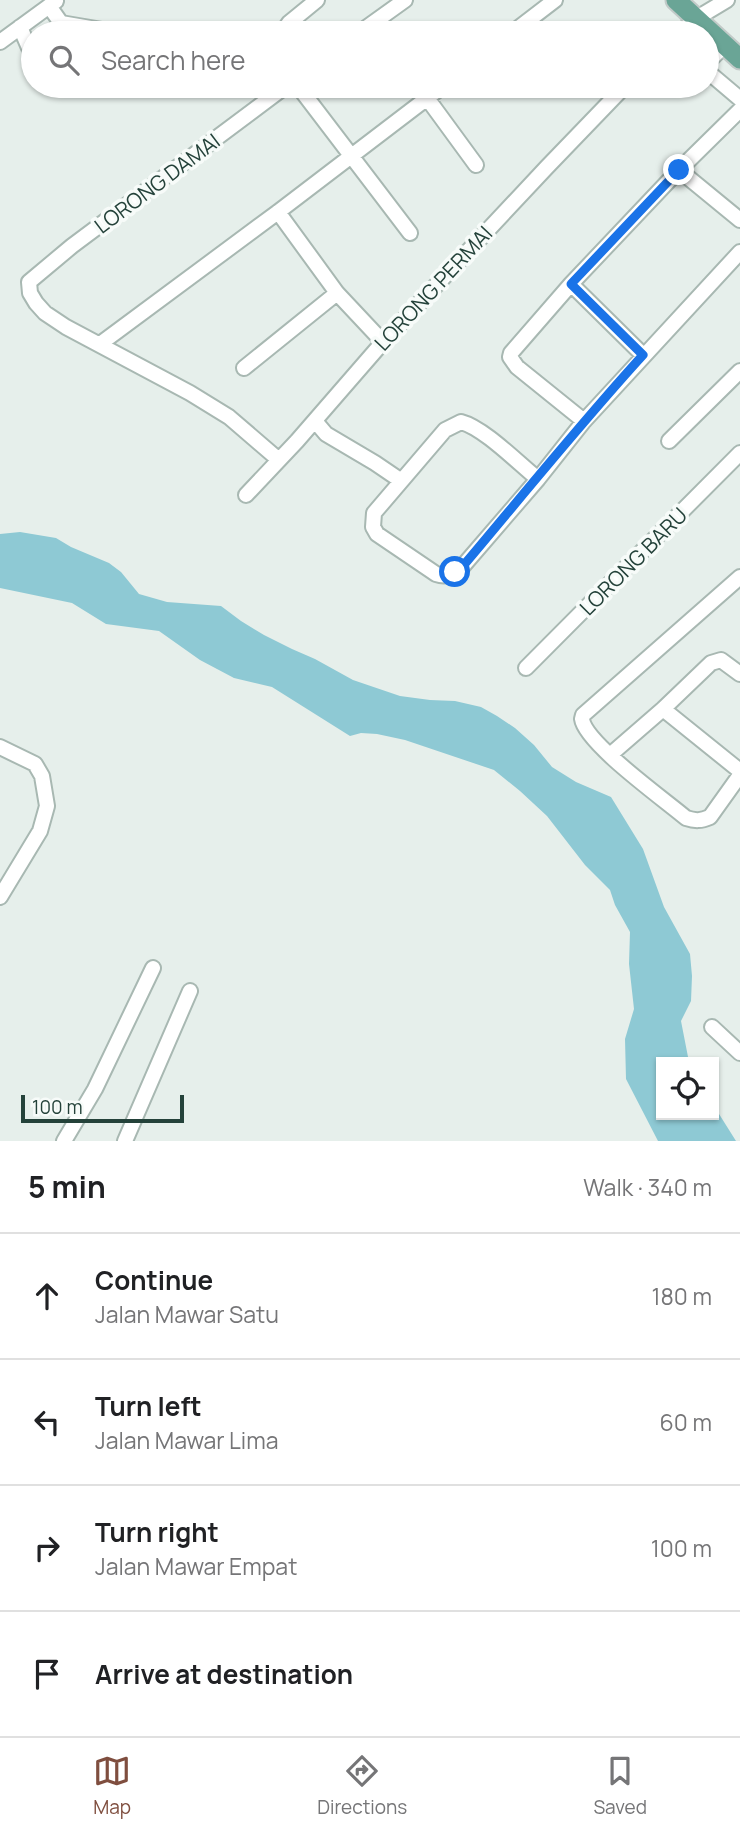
<!DOCTYPE html>
<meta charset="utf-8">
<style>
body{margin:0;font-family:Manrope,sans-serif;background:#f2f2f2;color:#202124}
.controls{position:absolute;right:21px;bottom:21px;display:grid;overflow:hidden;border-radius:0px;box-shadow:0 2px 5px #0004}
.controls button{width:63px;height:63px;display:grid;place-items:center;padding:0;border:0;border-bottom:2px solid #e0e0e0;background:#fff;color:#202124;font:35px sans-serif}
.scale{position:absolute;left:21px;bottom:18px;width:163px;box-sizing:border-box;padding-left:7px;border:4px solid #24423a;border-top:0;font-size:19px;line-height:24px;white-space:nowrap;color:#24423a;-webkit-text-stroke:5px #f7fbf9;paint-order:stroke}
.stop{position:absolute;width:21px;height:21px;margin:-16px;border:5px solid #1a73e8;border-radius:50%;background:#fff}
.stop.end{background:#1a73e8;border-color:#fff;box-shadow:0 2px 7px #0008}
.list{margin:0;padding:0;list-style:none}
h2{display:flex;justify-content:space-between;align-items:center;height:91px;margin:0;padding:0 28px;font-size:30px}
h2 small{font-size:23px;font-weight:400;color:#757577}
.list li{display:grid;grid-template-columns:46px 1fr auto;gap:21px;align-items:center;box-sizing:border-box;height:126px;padding:0 28px;border-top:2px solid #e0e0e0}
.list b{display:block;font-size:26px;white-space:nowrap}
.list p{margin:0;font-size:23px;white-space:nowrap;color:#757577}
.list em{font-size:23px;font-style:normal;color:#757577}
.icon{flex:none;width:38px;height:38px;fill:none;stroke:currentColor;stroke-width:2;stroke-linecap:round;stroke-linejoin:round}
.map{position:relative;flex:none;width:740px;height:1141px;overflow:hidden}
.search{position:absolute;background:#fff;box-shadow:0 2px 5px #0004;left:21px;right:21px;top:21px;height:77px;display:flex;align-items:center;gap:18px;box-sizing:border-box;padding:0 24px;border-radius:38px;color:#757577;font-size:26px}
.sheet{height:595px;background:#fff}
nav{display:flex;justify-content:space-around;align-items:center;box-sizing:border-box;height:98px;border-top:2px solid #e0e0e0;background:#fff;font-size:19px;color:#757577}
nav a{display:grid;justify-items:center;gap:4px}
nav .on{color:#7f4e3f}
.map>svg:first-child{display:block}
</style>
<div class="map">
<svg width="740" height="1141" viewBox="0 0 740 1141">
<rect width="100%" height="100%" fill="#e6efeb"/>
<!-- water -->
<path fill="#8ec9d4" d="M20,532L56,538L71,547L109,563L121,572L139,594L167,602L221,606L241,621L264,635L292,649L315,659L353,680L400,696L430,700L455,701L481,707L497,716L515,728L534,745L552,767L576,782L611,797L643,849L664,907L690,954L692,976L691,1001L681,1021L689,1062H661V1115H714V1106L736,1141H658L626,1079L625,1039L634,1009L629,964L630,932L615,905L610,890L585,865L547,816L520,791L494,770L405,740L377,734L361,733L350,736L272,687L234,678L200,660L159,631L106,624L72,603L0,588V534Z"/>
<g fill="none" stroke-linecap="round" stroke-linejoin="round">
<!-- minor casing -->
<g stroke="#a8b8b2" stroke-width="18">
<path id="minor" d="M49,6L61,23L120,33
M20,27L33,57
M282,33L289,23L317,0
M359,33L405,0
M512,33L555,0
M680,33L697,18L727,0
M0,42L56,1
M707,63L725,45
M707,71L740,99
M298,86L410,233
M427,98L476,165
M679,170L740,220
M278,212L337,293L383,342
M571,284L643,355
M100,344L278,212L443,86
M244,368L337,293
M315,421L326,434L375,463L400,480
M584,421L517,367L510,357L511,353L571,284L679,170L740,110
M669,441L740,371
M279,460L229,417L190,393L66,327L45,313L36,303L30,293L29,282L72,246L286,86
M538,479C518,463 484,428 461,422L445,430L374,513L373,527L377,534L436,574C448,578 454,573 463,566L538,479L584,421L740,252
M246,495L297,441L383,342L547,167L625,86
M740,577L583,715L582,719C585,743 665,800 686,818C695,821 701,821 710,817L740,775
M526,668L740,453
M663,709L740,771
M0,747L35,764L42,776L47,806L40,831L0,897
M610,755L663,709L711,663L721,660L740,674
M712,1027L740,1053
M64,1141L95,1089L153,968
M125,1141L190,991"/>
</g>
<!-- major casing -->
<g stroke="#c2cac8" stroke-width="23">
<path id="major" d="M676,0L740,59"/>
</g>
<!-- minor -->
<use href="#minor" stroke="#fff" stroke-width="14"/>
<!-- major -->
<use href="#major" stroke="#6aa596" stroke-width="19"/>
</g>
<g fill="none" stroke-linecap="round" stroke-linejoin="round">
<!-- route -->
<path stroke="#1a73e8" stroke-width="9" d="M455,572L463,566C523,495 581,423 643,355L571,284L679,170"/>
</g>
<g text-anchor="middle" dominant-baseline="central" stroke-width="7" stroke-linejoin="round" paint-order="stroke">
<!-- street labels -->
<g font-size="21" fill="#24423a" stroke="#f7fbf9">
<text transform="translate(157 183) rotate(-37)">LORONG DAMAI</text>
<text transform="translate(433 288) rotate(-47)">LORONG PERMAI</text>
<text transform="translate(633 561) rotate(-45)">LORONG BARU</text>
</g>
</g>
</svg>
<div class="controls">
<button><svg class="icon" aria-label="locate" viewBox="0 0 24 24"><circle cx="12" cy="12" r="6"/><path d="M12 2v4M12 18v4M2 12h4M18 12h4"/></svg></button>
</div>
<div class="scale">100 m</div>
<div class="stop" style="left:455px;top:572px"></div>
<div class="stop end" style="left:679px;top:170px"></div>
<div class="search"><svg class="icon" aria-label="search" viewBox="0 0 24 24"><circle cx="10" cy="10" r="6"/><path d="M15 15l6 6"/></svg>Search here</div>
</div>
<section class="sheet">
<h2>5 min<small>Walk · 340 m</small></h2>
<ul class="list">
<li><svg class="icon" aria-label="ahead" viewBox="0 0 24 24"><path d="M12 20V5M6 11l6-6 6 6"/></svg><div><b>Continue</b><p>Jalan Mawar Satu</p></div><em>180 m</em></li>
<li><svg class="icon" aria-label="left" viewBox="0 0 24 24"><path d="M17 20v-9H6M10 6l-5 5 5 5"/></svg><div><b>Turn left</b><p>Jalan Mawar Lima</p></div><em>60 m</em></li>
<li><svg class="icon" aria-label="right" viewBox="0 0 24 24"><path d="M7 20v-9h11M14 6l5 5-5 5"/></svg><div><b>Turn right</b><p>Jalan Mawar Empat</p></div><em>100 m</em></li>
<li><svg class="icon" aria-label="arrive" viewBox="0 0 24 24"><path d="M6 21V4h12l-3 4 3 4H6"/></svg><div><b>Arrive at destination</b></div></li>
</ul>
</section>
<nav>
<a class="on"><svg class="icon" aria-label="map" viewBox="0 0 24 24"><path d="M3 6l6-2 6 2 6-2v14l-6 2-6-2-6 2zM9 4v14M15 6v14"/></svg>Map</a>
<a><svg class="icon" aria-label="directions" viewBox="0 0 24 24"><path d="M12 3l9 9-9 9-9-9zM9 14v-3h6M13 9l2 2-2 2"/></svg>Directions</a>
<a><svg class="icon" aria-label="saved" viewBox="0 0 24 24"><path d="M7 4h10v16l-5-4-5 4z"/></svg>Saved</a>
</nav>
